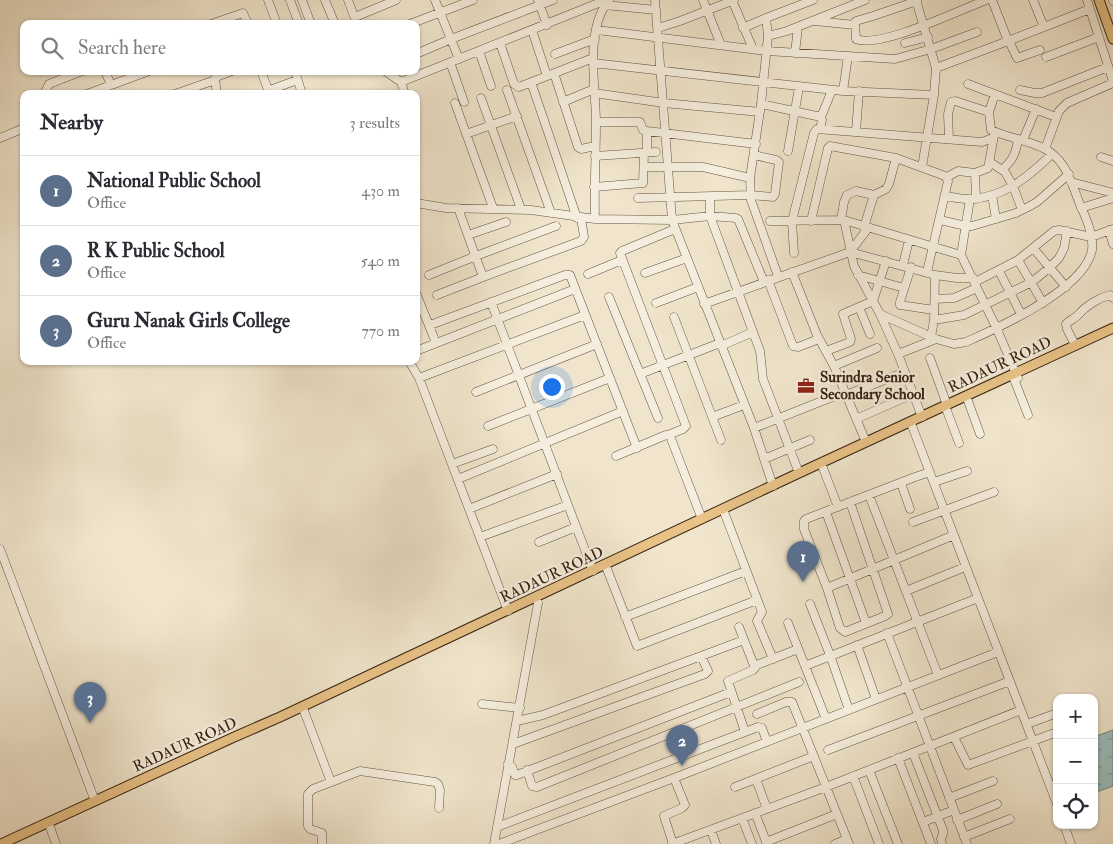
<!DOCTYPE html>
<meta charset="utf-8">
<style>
body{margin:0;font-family:"IM FELL Double Pica",serif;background:#f7f7f7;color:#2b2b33}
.controls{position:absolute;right:15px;bottom:15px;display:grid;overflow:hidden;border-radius:10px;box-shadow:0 1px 4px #0004}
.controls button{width:45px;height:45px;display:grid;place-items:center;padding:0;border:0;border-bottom:1px solid #e1e1e2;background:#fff;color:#2b2b33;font:25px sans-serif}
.you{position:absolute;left:551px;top:386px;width:18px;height:18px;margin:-12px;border:4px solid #fff;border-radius:50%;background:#1a73e8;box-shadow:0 0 0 8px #1a73e833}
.badge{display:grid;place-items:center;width:32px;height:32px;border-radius:50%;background:#ea580c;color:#fff;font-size:16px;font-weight:700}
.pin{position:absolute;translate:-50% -41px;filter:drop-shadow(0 1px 2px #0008)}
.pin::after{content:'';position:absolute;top:26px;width:18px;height:15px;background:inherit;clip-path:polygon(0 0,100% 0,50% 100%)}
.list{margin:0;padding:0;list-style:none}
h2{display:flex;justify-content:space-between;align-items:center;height:65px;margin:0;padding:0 20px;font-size:21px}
h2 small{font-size:16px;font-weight:400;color:#7c7c81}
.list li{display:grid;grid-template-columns:32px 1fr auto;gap:15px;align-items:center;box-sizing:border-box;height:70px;padding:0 20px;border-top:1px solid #e1e1e2}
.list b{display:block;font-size:19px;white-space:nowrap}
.list p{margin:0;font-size:16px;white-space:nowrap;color:#7c7c81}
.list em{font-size:16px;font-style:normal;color:#7c7c81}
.icon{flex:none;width:28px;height:28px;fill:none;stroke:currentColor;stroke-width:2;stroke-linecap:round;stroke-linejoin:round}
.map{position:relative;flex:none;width:1113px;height:844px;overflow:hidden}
.search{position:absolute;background:#fff;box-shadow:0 1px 4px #0004;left:20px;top:20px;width:400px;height:55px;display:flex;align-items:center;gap:12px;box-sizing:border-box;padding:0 18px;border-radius:10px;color:#7c7c81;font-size:19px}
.panel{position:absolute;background:#fff;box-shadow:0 1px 4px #0004;left:20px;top:90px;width:400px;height:275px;border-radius:10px}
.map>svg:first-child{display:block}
</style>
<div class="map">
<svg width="1113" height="844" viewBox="0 0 1113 844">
<defs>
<pattern id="water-ripples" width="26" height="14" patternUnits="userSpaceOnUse" patternTransform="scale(1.25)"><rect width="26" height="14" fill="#9bbebd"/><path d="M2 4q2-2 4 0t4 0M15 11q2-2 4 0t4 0" fill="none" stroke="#7f9a98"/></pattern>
</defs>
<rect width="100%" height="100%" fill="#f0e5cc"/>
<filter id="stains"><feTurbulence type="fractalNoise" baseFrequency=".004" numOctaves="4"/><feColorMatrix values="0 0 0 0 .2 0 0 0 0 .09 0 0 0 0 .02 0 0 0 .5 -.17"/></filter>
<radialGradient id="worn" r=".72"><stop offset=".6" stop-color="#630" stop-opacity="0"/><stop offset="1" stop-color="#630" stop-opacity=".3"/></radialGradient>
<!-- water -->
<path fill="url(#water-ripples)" stroke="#738079" d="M1113,730V786L1094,793V737Z"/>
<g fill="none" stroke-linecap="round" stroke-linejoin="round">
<!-- minor casing -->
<g stroke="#655341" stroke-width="9">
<path id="minor" d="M268,0L277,24
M290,0L299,24
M302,0L311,24
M325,0L335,24
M348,0L357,24
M435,0L459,59
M538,0L547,25
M655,0L672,220L754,428L773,486
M703,0L721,45
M732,0L753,49
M916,0L936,68L934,95L922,167
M992,0L1008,41
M1033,0L1044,27
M1087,0L1113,81
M1113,0V1
M917,1L873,16L856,21L855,22L856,39C879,49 960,10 986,0
M355,17L396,0
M766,18L768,36L761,104L750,178L751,200L778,276
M815,21L855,25
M211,24L243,13L248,24
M410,24L473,0
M658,28L680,21L734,0
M743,28L766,18L813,0
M532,30L547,76
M597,30L767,51L895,59L931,49L977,32
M768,36L787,31L865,0
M1009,41L1017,58L1040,50
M500,43L514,84L519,87L593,58
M905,43L928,37
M479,51L491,86
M795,53L798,27
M416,54L451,39L553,0
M555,54L595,39
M1046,57L1099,37
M450,62L464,102
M593,63L843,91L934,95
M936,68L1008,41L1090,9
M105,71L111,85
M261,71L267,87L270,90L297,80
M295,71L302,94
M385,71L401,82L405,94
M554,73L578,147L581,149L595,146
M216,77L232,71
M401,82L601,2L605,5L656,10
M531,82L577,218
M968,84L1056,117
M507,90L551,213
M1020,90L1035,93H1042L1108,67
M843,91L848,56
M594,93L664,103L760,112
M44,94L49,84L82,71
M87,94L149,71
M175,94L215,80
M217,94L215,80L218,71
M481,98L521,209
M563,102L594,89
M455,103L493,208
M761,104L821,117L822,120L820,129
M821,117L832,90
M596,122H640L643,130L647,131L756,144
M647,131V152
M856,132L859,91
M466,134L517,116
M0,138L24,128
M949,139L948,114L951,102L955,101L989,112
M1023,140L1036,109
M1045,149L1059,111L1067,103L1113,83
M788,151L799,87
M595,156L656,152
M1101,157L1113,161
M990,162L1005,172L1013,186L1022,210
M645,167H703L750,178
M1003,169C1013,160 1016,153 1018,139
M947,177L958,171L975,173
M1071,182L1113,193
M594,187L643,183L644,153
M992,195L996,219
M945,196C952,197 960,199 968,199C1003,199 1029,176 1052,154
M710,197V216L760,351L763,379L799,473
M638,198L751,195L773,197L775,194L779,162L776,160L754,155
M970,199L961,255L996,327L1018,378
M976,199L975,173L988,168L994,136
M416,203L446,208L531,210L595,219L672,220L710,216L736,218L738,219L764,282
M458,208L483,277
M1081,208L1113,198
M595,219C594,187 596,155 596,123C596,87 584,30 609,0
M841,220L844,202L847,195L856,191L874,195
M844,220L854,266L880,314L936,339L954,344L966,342C1000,327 1085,289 1092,250C1094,234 1085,216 1079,202C1071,182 1066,160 1045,149C1028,140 1008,138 991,130L989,112L995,94
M940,220L966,226H972L1016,213L1028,207L1037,202L1069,174
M770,221L844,220L961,255
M811,221L828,148L830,146L896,158L945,176L948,181L927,272
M864,227L874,195L886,189L889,184L896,158
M868,228L850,252L935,275L957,278H973
M1109,230L1113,244
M468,235L506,222
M1034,249L1066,287
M794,253L792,221L814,133L817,129L982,142L993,138
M1018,260L1043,303
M903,265L909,240
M911,267L900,302V305L934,310
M999,271L1021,314
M792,272L817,335L834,366L866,442
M645,273L687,258
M588,274L622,260
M429,275L476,256L556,226
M858,275L904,288
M768,280L793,346L798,347L819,339
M975,282L1018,260L1054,231L1059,230L1091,237L1113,229
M416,293L436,343
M437,295L483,277L581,241L584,237L581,218
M609,297L658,418
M935,299L954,298L977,288
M491,302L593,571
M656,303L698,287
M704,304L850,252
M859,307L870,334
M880,314L898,354L922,417
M674,317L721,440
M934,320L964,315L1032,282L1049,268L1059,258L1064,248L1067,231
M430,325L565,275H570L637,448
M931,337L934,320L935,275
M1075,345L1067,329L1066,324C1070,320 1076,318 1079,314C1086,306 1098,298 1110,295L1113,298
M721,346L753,332
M416,351L575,289
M826,351L850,342L851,339L843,314L873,301L886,261
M898,354L936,339
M930,358L947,405
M409,361L419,378L508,611
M834,366L877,348
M640,374L720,343
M419,378L585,315
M1014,379L1028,415
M476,392L597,344
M846,395L905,372
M968,401L980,434
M947,411L959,443
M712,417L744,405
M856,419L913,394
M488,426L610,378
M912,426L1057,804
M754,428L845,392
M668,435L683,429L686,426L620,253L622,251L675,229
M616,456L666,435L670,436L702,519
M764,459L810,440
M452,464L493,449
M823,468L838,507
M458,479L623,411
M934,482L967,471
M901,483L910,509
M869,495L938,675
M850,502L888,614L885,616L845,632L840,628L827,588L804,529V521L806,519L915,477L930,472
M469,509L557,474
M723,509L762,612L757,621L773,659
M826,512L866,623
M913,522L994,492
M480,537L568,505
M539,542L576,527
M0,549L95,801
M607,569L637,646L757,600
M827,588L954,535
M906,591L965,567
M810,604L830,655L849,710
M625,617L746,571
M788,623L826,719
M739,627L755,668L753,670L728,681L745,732
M887,633L967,844
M857,645L876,699
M754,666L798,649
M805,666L978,598
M482,704L520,708
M304,711L331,782
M757,714L786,702H792L849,844
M517,721L543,715L744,640
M1027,724L1057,713
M954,737L968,765L1057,732
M513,744L705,674L708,671L701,656
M828,750L1010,681
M913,753L943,830V834L941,839L942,844
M898,758L931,844
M508,764L512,767L515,775H517L731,692
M527,770L532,786L537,787L799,682
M869,770L898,844
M853,776L879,844
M674,778L998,652
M756,779L767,809
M735,787L814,756
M949,798L993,781
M755,813L767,844
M742,818L752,844
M957,820L997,804
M923,822L954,810
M1064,825L1071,844
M50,827L56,844
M497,827L758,727L762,728L767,742
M711,830L716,844
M964,837L1010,819
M766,842L837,814
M322,844V833L310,829L308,826V794L313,789L360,771L435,782L438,784L440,790L439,808
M494,844L538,603
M499,844L674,778L685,805L682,808L664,816L673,844
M672,844L826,787L1021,710
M835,844L847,839"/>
</g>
<!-- major casing -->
<g stroke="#372213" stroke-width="11">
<path id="major" d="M1099,0L1113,39
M1,844L232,738L280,717L799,473L1113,328"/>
</g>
<!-- minor -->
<use href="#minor" stroke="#f5eede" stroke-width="8"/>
<!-- major -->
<use href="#major" stroke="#e8c286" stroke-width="9"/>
</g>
<!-- icons -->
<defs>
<g id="office-bare" transform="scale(1.35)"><path d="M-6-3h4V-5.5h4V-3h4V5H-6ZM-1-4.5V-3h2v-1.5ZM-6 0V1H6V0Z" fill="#8f2418" stroke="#f5eede" stroke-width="2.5" paint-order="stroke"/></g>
</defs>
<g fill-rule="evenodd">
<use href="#office-bare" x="806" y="386"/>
</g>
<g text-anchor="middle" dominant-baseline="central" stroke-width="4.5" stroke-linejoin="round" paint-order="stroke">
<!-- street labels -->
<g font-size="15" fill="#372213" stroke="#f5eede">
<text transform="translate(1000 365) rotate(-25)">RADAUR ROAD</text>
<text transform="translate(552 575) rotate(-25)">RADAUR ROAD</text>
<text transform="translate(185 745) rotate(-24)">RADAUR ROAD</text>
</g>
<!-- poi labels -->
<g font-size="15" font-weight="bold" fill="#372213" stroke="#f5eede" text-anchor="start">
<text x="820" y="377">Surindra Senior<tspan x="820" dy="17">Secondary School</tspan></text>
</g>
</g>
<rect width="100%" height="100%" filter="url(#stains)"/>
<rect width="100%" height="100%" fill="url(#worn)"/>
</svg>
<div class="controls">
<button>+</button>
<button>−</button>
<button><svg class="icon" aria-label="locate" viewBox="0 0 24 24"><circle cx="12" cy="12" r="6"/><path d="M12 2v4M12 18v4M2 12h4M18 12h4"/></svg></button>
</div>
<div class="you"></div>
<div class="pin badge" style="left:803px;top:582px;background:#5c6f8a">1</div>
<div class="pin badge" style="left:682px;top:766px;background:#5c6f8a">2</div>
<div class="pin badge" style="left:90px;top:723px;background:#5c6f8a">3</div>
<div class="search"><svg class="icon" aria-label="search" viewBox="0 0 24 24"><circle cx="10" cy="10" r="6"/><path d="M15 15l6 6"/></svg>Search here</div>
<section class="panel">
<h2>Nearby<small>3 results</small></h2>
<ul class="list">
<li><span class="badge" style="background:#5c6f8a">1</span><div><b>National Public School</b><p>Office</p></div><em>430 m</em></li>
<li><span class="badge" style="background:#5c6f8a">2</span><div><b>R K Public School</b><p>Office</p></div><em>540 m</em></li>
<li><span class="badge" style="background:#5c6f8a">3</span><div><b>Guru Nanak Girls College</b><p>Office</p></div><em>770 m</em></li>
</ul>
</section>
</div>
